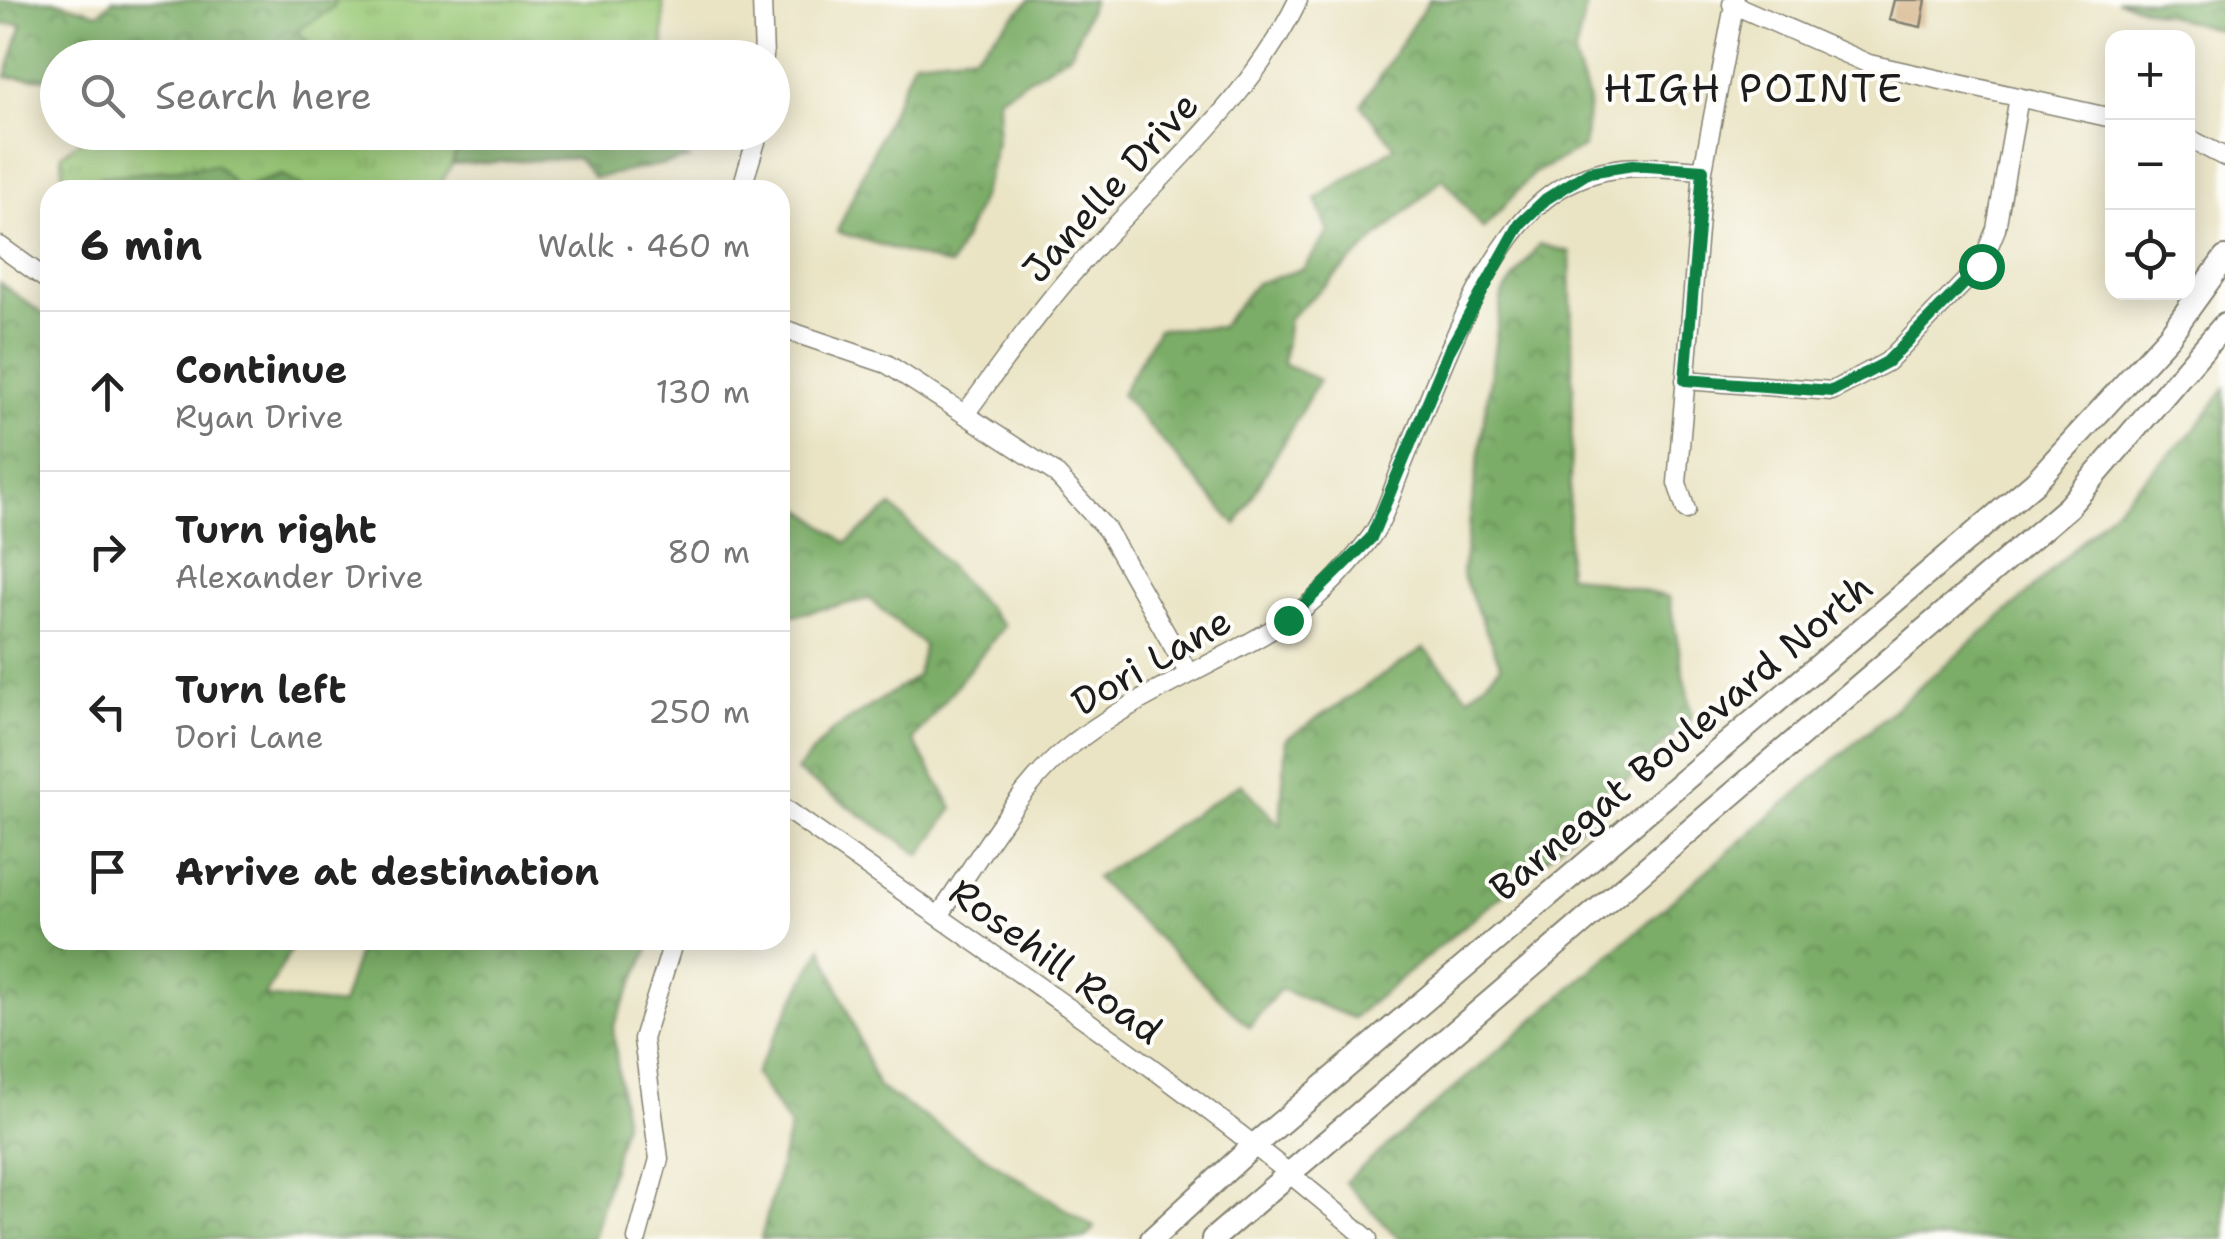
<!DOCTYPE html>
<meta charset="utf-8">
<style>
body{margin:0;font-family:"Shantell Sans",sans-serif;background:#f2f2f2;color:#222}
.controls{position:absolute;right:30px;top:30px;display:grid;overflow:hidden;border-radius:20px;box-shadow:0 5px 25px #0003}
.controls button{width:90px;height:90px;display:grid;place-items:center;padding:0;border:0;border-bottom:2px solid #e0e0e0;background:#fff;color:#222;font:50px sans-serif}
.stop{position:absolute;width:30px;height:30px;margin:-22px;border:8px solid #0b8043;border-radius:50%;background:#fff}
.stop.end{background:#0b8043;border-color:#fff;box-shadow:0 2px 10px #0008}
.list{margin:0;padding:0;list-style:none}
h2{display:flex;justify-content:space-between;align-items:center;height:130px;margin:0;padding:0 40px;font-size:42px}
h2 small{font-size:32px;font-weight:400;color:#767676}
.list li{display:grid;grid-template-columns:65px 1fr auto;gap:30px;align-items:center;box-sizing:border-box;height:160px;padding:0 40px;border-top:2px solid #e0e0e0}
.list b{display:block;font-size:38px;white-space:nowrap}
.list p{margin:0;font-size:32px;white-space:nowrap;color:#767676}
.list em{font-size:32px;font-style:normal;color:#767676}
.icon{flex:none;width:55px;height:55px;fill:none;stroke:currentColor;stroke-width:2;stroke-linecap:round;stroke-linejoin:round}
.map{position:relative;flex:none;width:2225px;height:1239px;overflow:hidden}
.search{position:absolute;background:#fff;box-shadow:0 5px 25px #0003;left:40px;top:40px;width:750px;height:110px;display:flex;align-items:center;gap:25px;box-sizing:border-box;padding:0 35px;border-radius:55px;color:#767676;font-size:38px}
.panel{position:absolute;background:#fff;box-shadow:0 5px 25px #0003;left:40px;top:180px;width:750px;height:770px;border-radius:30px}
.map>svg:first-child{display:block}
</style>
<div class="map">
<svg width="2225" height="1239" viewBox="0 0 2225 1239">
<defs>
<pattern id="grass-tufts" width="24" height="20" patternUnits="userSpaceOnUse" patternTransform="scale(2.5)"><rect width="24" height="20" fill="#9ac977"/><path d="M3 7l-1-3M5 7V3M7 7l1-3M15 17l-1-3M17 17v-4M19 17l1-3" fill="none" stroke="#84ac66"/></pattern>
<pattern id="forest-crowns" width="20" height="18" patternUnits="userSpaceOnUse" patternTransform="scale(2.5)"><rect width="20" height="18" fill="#7bad68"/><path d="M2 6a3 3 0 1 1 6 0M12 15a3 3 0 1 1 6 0" fill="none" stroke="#648c55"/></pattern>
</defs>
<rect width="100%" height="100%" fill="#fdfcf7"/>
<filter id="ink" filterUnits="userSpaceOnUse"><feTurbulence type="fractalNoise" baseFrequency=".01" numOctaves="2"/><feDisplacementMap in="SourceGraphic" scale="20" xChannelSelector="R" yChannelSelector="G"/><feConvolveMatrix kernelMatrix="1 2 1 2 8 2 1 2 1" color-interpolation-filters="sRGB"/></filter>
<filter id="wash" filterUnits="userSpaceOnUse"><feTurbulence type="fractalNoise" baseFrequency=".0048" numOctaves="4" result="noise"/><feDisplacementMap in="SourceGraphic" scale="40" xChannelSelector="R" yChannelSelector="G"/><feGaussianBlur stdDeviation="2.25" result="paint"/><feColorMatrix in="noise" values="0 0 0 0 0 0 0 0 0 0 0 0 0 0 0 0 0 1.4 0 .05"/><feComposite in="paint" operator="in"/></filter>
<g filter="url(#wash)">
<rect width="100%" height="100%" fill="#eae4c5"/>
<!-- grass -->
<path fill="url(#grass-tufts)" stroke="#5b724a" stroke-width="2.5" d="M334,0H663L664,57L580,53L574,58L314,57L317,52L296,31L334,7Z
M90,133H462L452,164L437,190H307L282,175L239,189L100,177L80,190H63L62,154Z"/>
<!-- forest -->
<path fill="url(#forest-crowns)" stroke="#4c6442" stroke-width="2.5" d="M0,0H53L98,13L113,0H334V7L297,31L317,52L314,57L58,58L57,79L6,77L22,24H0Z
M1030,0H1093L1071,53L998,98C1002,155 976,216 950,266L837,232L914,60L975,54Z
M1429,0H1588L1574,57L1589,102L1584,147L1533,174L1483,229L1443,178L1289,318L1283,364L1319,380L1236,525L1121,394L1158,329L1220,327L1256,283L1303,269L1329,232L1316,199L1395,147L1361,105Z
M2116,0H2225V32Z
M462,133H643L690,159L594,178L577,158L452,164Z
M216,165L239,189L282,175L307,190H116L100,177Z
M1539,244L1570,252L1573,388L1567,574L1669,597L1692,717L1549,856L1353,1018L1280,989L1249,1027L1095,878L1241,783L1280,825L1286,739L1424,648L1469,697L1501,666L1462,574L1502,295Z
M0,283L50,319V940H296L265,997L341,1005L360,945L347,940H653L613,1027L624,1122L593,1239H0Z
M2225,388V1239H1399L1345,1182L2023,598L2195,429Z
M780,491L846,543L892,506L1004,626L913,740L953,808L921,855L796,771L831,732L917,676L924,645L869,599L780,618Z
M822,947L878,1087L1095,1228L1084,1239H761L790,1127L755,1074Z"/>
<g id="blocks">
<!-- building -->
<path fill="#d4b287" d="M1894,0H1926L1921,27L1889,20Z"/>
</g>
</g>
<g filter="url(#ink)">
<use href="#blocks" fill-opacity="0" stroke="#838070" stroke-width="2.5"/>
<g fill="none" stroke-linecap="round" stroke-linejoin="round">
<!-- minor casing -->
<g stroke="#838070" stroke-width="21">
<path id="minor" d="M762,0L764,58
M1732,4L1869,64L2112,118
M2188,138L2225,157
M741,190L759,132
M0,246L50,282
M780,328L887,364L1054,472L1107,530L1189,674
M1685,380L1832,391L1887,362L1981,265L1996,229L2019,97
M965,414C1001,365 1036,315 1076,269C1151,182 1248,105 1298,0
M1686,510L1677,483L1703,170L1735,0
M780,805C978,946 1184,1080 1368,1239
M940,914C976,864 1017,790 1064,751C1130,696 1214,667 1286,621C1317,601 1345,570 1367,542C1384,522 1392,490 1402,466C1434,387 1479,255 1544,200C1592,160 1645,166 1703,170
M637,1239L659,1159L643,1039L674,940"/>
</g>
<!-- tertiary casing -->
<g stroke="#838070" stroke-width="26">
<path id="tertiary" d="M1152,1239L1252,1147L2035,482L2169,336L2225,258
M1213,1239L2068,507L2225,324"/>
</g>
<!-- minor -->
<use href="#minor" stroke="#fff" stroke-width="18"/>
<!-- tertiary -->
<use href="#tertiary" stroke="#fff" stroke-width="22"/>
</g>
</g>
<g fill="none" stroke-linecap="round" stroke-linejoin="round" filter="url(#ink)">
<!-- route -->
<path stroke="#0b8043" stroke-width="12" d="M1288,620L1371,538L1449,351L1520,224L1546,199L1589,172L1633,165L1703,170L1685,380L1832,391L1887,362L1981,266"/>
</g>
<g text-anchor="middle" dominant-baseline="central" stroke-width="8" stroke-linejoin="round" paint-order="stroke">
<!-- street labels -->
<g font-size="38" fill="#1c1c1c" stroke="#fdfcf7">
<text transform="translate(1110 187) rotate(-48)">Janelle Drive</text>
<text transform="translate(1151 661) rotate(-30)">Dori Lane</text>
<text transform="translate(1681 737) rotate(-40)">Barnegat Boulevard North</text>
<text transform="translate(1056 961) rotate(36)">Rosehill Road</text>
</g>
<!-- neighbourhood labels -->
<g font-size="40" letter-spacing="2.5" fill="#1c1c1c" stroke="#fdfcf7">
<text x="1754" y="88">HIGH POINTE</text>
</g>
</g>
</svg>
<div class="controls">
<button>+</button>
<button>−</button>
<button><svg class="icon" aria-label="locate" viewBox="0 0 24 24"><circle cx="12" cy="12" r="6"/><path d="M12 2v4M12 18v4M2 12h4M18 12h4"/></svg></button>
</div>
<div class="stop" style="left:1981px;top:266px"></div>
<div class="stop end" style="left:1288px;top:620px"></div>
<div class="search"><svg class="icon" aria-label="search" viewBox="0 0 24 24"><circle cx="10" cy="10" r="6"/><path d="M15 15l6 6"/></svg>Search here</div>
<section class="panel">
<h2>6 min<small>Walk · 460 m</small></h2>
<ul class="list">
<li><svg class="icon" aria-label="ahead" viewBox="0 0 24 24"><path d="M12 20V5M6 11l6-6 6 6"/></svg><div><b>Continue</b><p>Ryan Drive</p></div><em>130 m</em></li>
<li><svg class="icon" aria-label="right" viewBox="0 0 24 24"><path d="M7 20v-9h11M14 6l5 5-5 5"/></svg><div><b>Turn right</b><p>Alexander Drive</p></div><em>80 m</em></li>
<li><svg class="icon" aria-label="left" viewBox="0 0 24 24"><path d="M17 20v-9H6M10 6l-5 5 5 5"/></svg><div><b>Turn left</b><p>Dori Lane</p></div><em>250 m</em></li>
<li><svg class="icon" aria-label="arrive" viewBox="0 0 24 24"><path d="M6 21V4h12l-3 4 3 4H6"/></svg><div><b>Arrive at destination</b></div></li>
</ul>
</section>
</div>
